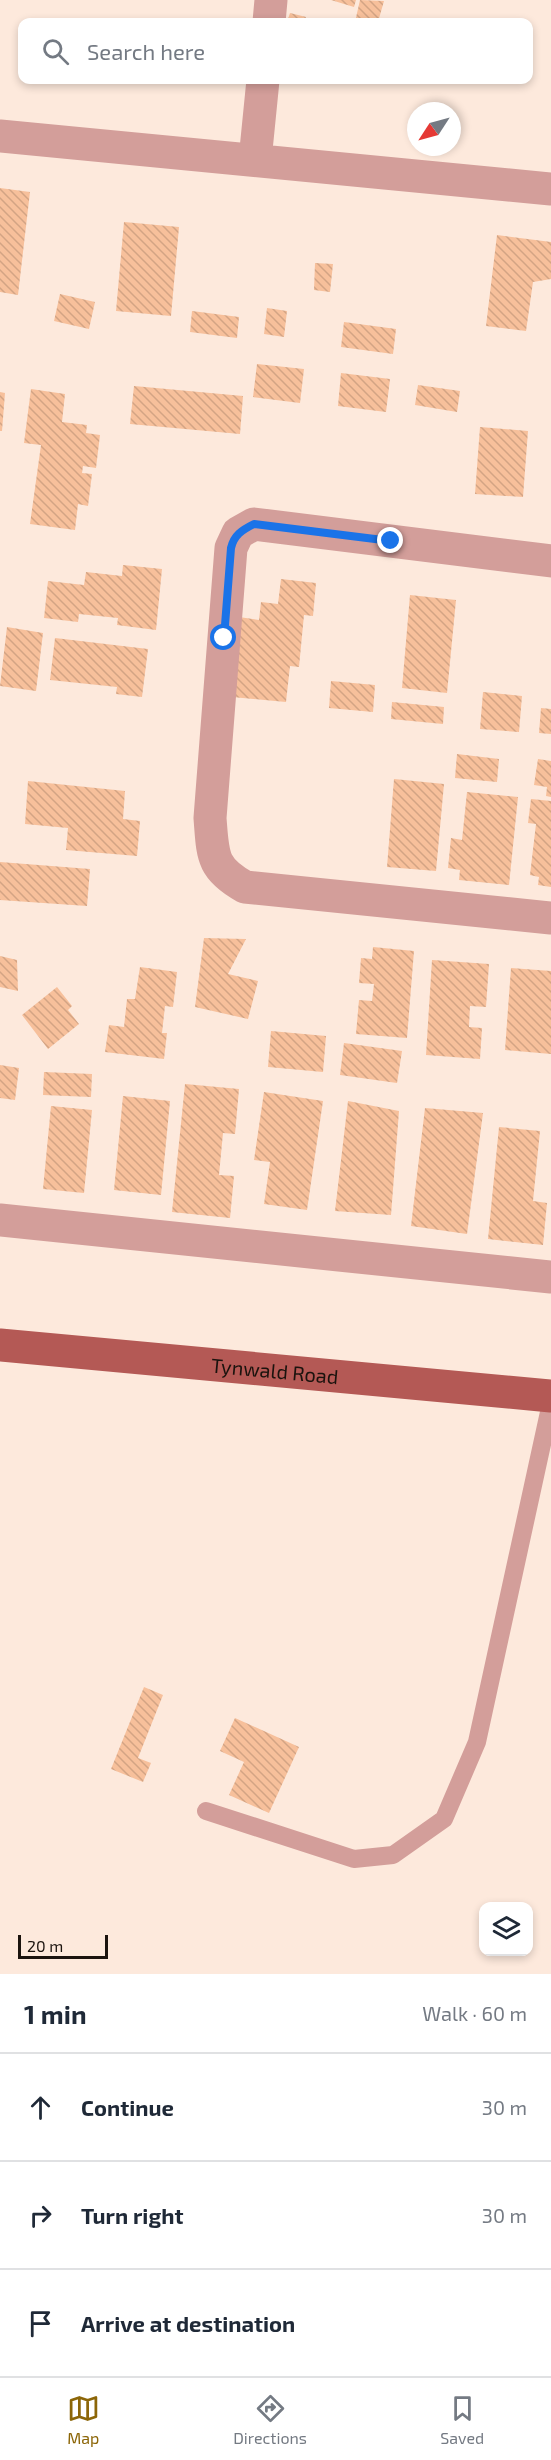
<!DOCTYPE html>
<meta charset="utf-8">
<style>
body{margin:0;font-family:"Exo 2",sans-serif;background:#f6f6f7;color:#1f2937}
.controls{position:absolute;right:18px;bottom:18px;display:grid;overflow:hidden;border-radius:12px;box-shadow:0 3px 9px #0003}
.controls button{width:54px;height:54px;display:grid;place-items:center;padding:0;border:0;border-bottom:2px solid #e0e1e3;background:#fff;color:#1f2937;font:30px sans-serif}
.compass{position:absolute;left:407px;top:102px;width:54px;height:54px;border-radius:50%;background:#fff;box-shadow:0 3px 9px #0003;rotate:234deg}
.scale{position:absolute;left:18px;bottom:15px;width:90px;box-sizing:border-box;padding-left:6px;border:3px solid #1b130e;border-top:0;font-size:16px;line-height:21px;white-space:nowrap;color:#1b130e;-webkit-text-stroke:4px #fde9dc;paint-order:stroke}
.stop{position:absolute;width:18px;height:18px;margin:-14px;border:4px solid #1a73e8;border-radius:50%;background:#fff}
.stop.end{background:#1a73e8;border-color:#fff;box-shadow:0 2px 6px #0008}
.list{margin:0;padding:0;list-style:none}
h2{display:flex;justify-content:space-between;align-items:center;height:78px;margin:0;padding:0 24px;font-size:26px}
h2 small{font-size:20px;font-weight:400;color:#747a83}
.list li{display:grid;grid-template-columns:39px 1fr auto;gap:18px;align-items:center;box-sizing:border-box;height:108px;padding:0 24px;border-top:2px solid #e0e1e3}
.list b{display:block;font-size:22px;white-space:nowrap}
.list em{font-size:20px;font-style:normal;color:#747a83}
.icon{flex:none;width:33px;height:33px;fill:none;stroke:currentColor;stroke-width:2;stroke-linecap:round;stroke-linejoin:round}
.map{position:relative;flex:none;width:551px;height:1974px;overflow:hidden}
.search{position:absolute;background:#fff;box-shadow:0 3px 9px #0003;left:18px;right:18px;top:18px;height:66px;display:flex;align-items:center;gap:15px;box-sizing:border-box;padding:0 21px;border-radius:12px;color:#747a83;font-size:22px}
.sheet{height:402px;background:#fff}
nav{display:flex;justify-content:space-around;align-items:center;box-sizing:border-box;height:84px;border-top:2px solid #e0e1e3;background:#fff;font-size:16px;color:#747a83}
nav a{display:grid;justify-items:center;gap:3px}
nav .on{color:#8c6608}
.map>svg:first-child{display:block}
</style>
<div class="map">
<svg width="551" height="1974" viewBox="0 0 551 1974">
<defs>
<pattern id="building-back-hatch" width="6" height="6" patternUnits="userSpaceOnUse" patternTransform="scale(1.5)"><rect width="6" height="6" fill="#f7c09b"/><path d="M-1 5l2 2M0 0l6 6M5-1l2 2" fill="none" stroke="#d3a484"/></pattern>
</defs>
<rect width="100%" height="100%" fill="#fde9dc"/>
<!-- building -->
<path fill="url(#building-back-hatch)" d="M331,0H356L354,7Z
M360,0L384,1L378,22H355Z
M290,13L306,17L304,22H287Z
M0,188L30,192L18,295L0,292Z
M124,222L179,227L171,316L116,311Z
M497,235L551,242V279L533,282L526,331L486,326Z
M315,263L333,264L330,292L314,290Z
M60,294L95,302L89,329L54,321Z
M267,308L287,311L284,337L264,334Z
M192,311L239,317L237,338L190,332Z
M344,322L396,329L393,354L341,347Z
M257,364L304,369L300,403L253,397Z
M341,373L390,379L386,412L338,406Z
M418,385L460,391L457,412L415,405Z
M134,386L243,396L240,434L130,424Z
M31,389L65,394L62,422L87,425L86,433L100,435L96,468L83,466L82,473L92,474L88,506L78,504L75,530L30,524L41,445L24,443Z
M0,392L5,393L2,431H0Z
M480,427L528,431L523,497L475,494Z
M123,565L162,569L156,630L117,625L118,618L79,614L78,622L44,618L48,581L84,585L86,572L122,576Z
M281,579L316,583L313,616L304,615L299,667L290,666L286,702L232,697L239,617L259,620L261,602L278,604Z
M410,595L456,600L447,693L402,688Z
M7,627L43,633L36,691L0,686Z
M55,638L148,649L142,697L116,694L117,687L50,680Z
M331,681L375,685L373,712L329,708Z
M483,692L522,696L519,732L480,729Z
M392,702L444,707L443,724L391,719Z
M541,708L551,709V734L539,733Z
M457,754L499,759L497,782L455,778Z
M538,759L551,761V797L546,796L547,787L534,785Z
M394,779L444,784L436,871L387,867Z
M28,781L125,791L123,819L140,821L137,856L66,850L68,828L25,824Z
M467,792L518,797L509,885L459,880L460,870L448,868L451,838L462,840Z
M531,799L551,801V887L538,885L539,877L530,875L536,824L528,823Z
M0,862L90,869L87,906L0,900Z
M204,938L246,939L228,974L258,981L248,1019L195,1007Z
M373,947L414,951L407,1038L356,1034L359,1000L372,1001L374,984L359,983L361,958L372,959Z
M0,956L17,960L18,991L0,987Z
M432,960L489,964L486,1007L470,1006L469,1027L482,1028L480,1059L426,1055Z
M140,967L177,972L173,1007L165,1006L162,1033H167L164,1059L105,1052L109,1025L124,1027L127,999H135Z
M511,968L551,971V1054L505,1050Z
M57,987L72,1006L68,1010L79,1024L48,1049L22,1015Z
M271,1031L326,1036L323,1072L268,1067Z
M344,1043L402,1051L397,1083L340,1075Z
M0,1065L19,1068L15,1100L0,1098Z
M44,1072L92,1074L91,1097L43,1095Z
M185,1084L239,1089L235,1134L223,1133L219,1175L234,1176L230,1218L172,1212Z
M264,1092L323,1101L307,1210L264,1204L270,1162L254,1160Z
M123,1096L170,1101L161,1195L114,1190Z
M348,1101L399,1111L391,1215L335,1211Z
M51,1106L92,1110L84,1193L43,1189Z
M425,1108L483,1113L467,1234L411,1226Z
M499,1127L540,1131L533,1201L547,1203L543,1245L488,1239Z
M144,1687L163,1695L138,1758L151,1763L143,1782L111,1769Z
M235,1718L299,1747L269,1813L229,1795L244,1762L220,1751Z"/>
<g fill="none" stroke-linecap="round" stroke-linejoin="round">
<!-- service -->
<path stroke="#d39e9a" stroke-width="18" d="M206,1811L354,1859L393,1855L444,1819L477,1742L551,1403"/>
<!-- minor -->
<path stroke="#d39e9a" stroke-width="33" d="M269,22L271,0
M0,136L551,189
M255,160L263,80
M551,561L254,524L238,533L231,548L210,818C213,855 211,868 245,887L551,918
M0,1220L551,1277"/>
<!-- primary -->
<path stroke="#b45955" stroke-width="33" id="s1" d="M0,1345L551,1396"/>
</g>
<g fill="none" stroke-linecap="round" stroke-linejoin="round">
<!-- route -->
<path stroke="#1a73e8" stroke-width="8" d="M224,638L231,548C234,535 242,530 254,524L391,541"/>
</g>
<g text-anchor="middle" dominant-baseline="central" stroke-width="6" stroke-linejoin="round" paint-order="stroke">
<!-- street labels -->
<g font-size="20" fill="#1b130e" stroke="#fde9dc">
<text stroke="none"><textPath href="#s1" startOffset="276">Tynwald Road</textPath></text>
</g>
</g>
</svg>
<div class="controls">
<button><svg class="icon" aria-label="layers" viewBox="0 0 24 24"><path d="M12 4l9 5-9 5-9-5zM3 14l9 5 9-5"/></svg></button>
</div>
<svg class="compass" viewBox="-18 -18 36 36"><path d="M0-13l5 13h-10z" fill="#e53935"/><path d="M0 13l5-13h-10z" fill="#747a83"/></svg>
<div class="scale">20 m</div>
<div class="stop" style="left:224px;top:638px"></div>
<div class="stop end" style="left:391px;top:541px"></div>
<div class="search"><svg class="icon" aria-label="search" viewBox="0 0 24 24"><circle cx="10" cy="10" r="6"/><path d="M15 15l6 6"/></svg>Search here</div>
</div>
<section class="sheet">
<h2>1 min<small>Walk · 60 m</small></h2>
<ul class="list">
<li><svg class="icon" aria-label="ahead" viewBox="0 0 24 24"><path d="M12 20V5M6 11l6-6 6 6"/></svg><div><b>Continue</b></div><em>30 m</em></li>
<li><svg class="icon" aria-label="right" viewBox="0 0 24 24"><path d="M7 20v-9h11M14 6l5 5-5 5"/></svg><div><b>Turn right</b></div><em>30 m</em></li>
<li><svg class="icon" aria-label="arrive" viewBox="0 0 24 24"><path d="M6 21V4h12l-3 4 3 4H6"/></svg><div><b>Arrive at destination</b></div></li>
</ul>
</section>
<nav>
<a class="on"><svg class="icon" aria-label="map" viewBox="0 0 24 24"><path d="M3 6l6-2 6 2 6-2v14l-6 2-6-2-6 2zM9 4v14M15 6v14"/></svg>Map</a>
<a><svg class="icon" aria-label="directions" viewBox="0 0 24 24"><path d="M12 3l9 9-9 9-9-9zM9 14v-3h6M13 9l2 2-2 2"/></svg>Directions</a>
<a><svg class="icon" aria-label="saved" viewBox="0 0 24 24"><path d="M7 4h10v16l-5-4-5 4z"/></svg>Saved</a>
</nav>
